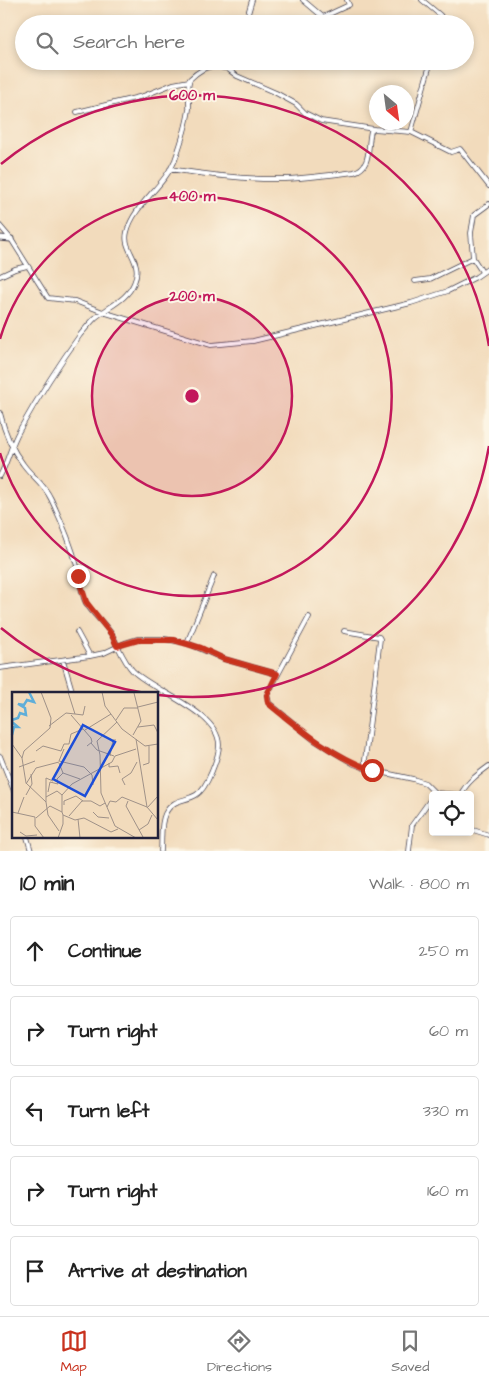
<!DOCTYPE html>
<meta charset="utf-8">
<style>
body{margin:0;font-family:"Architects Daughter",sans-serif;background:#f2f2f2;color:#222}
.controls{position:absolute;right:15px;bottom:15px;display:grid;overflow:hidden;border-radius:5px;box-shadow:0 2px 8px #0003}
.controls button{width:45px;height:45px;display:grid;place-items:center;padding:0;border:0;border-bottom:1px solid #e0e0e0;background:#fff;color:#222;font:25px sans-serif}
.compass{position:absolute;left:369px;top:85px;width:45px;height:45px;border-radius:50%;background:#fff;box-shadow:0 2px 8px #0003;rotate:151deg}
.stop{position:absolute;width:15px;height:15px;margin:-11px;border:4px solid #c8321e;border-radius:50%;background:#fff}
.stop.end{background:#c8321e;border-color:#fff;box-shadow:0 1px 5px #0008}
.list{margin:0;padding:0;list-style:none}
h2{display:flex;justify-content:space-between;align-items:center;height:65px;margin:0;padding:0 20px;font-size:21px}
h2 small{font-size:16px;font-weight:400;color:#767676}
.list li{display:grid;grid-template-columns:32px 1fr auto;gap:15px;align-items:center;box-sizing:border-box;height:70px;margin:0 10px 10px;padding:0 10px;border:1px solid #e0e0e0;border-radius:5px}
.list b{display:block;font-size:19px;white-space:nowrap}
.list em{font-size:16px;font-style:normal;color:#767676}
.icon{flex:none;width:28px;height:28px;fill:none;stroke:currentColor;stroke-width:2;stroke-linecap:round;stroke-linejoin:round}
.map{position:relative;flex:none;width:489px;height:851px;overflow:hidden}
.search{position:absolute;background:#fff;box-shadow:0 2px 8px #0003;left:15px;right:15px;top:15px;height:55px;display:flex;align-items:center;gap:12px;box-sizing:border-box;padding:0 18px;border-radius:28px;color:#767676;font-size:19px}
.sheet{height:465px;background:#fff}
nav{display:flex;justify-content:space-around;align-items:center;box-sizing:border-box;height:70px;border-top:1px solid #e0e0e0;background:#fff;font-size:14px;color:#767676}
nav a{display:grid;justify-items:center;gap:2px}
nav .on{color:#c8321e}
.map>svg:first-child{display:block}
</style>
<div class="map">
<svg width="489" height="851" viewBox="0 0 489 851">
<rect width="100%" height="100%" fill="#fcf5e5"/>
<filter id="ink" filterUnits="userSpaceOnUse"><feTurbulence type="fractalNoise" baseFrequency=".02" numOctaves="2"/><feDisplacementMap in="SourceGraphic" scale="10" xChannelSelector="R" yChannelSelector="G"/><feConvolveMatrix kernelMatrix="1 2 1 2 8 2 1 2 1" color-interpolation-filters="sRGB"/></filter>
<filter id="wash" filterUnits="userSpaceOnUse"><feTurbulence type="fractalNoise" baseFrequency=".0096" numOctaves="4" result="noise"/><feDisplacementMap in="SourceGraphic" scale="20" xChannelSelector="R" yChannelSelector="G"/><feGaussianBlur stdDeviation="1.12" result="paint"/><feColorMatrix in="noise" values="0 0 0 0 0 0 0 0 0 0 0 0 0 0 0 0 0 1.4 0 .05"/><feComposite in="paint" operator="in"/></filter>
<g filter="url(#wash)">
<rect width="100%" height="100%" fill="#f2dbbc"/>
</g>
<g filter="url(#ink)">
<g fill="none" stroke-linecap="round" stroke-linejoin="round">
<!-- street casing -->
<g stroke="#413e4e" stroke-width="5.5">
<path id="street" d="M303,0L323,17L349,5L347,0
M422,0L440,15L446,24
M245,24L252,0
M329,61L339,64
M229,70L237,76L276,93L296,104L305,113L321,121L374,129
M77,112L143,96L173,84L189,81
M411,132L431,61
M170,169C208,175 247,180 285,179C308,178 331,175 354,172C372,167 367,147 371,131L374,129L411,132L451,152L460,149L489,186
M0,226L11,239L48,298L75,301L103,312L211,345L253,341L411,303L448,291L476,277L489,268
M482,272L473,258L471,233L474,215L489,204
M0,276L15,269L27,266
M415,281L430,279L473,258
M0,413C4,430 12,450 23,464C33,478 43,482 51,499C61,520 71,544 77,566C80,578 80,591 86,603C93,615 105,623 112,635C119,647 123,661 133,671C153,691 219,712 219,745C219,756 207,789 196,795C184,802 173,798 165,814C160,824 162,839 161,851
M0,476C8,461 11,445 19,431C37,399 59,364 80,335C85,329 90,323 95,318C109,306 127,300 134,283C144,260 122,251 127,232C134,204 164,187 175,160C180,146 187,124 189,109C190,99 186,88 190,79C196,73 207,65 216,66C222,67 226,70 232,68L236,61
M309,617L267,695L269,703L314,740L354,764L371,770L413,779L425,783L435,793L462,795
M344,631L379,637L380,639L364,768
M77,632L90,656
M187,643L214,576
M63,660L73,694
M0,668L90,656L104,653L125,643L138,639H165L187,643L224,659L277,674
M0,756L14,791
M461,794C467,782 478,774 489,766
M470,827L473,830L489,835
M27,837L31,851
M409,851L412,825L433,796"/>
</g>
<!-- secondary casing -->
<g stroke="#413e4e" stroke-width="7">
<path id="secondary" d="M0,238L11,239"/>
</g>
<!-- street -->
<use href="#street" stroke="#fff" stroke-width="4"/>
<!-- secondary -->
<use href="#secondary" stroke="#fff" stroke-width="5"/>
</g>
</g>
<g fill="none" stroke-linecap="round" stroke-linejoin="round" filter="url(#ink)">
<!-- route -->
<path stroke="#c8321e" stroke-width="6" d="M78,576L86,602L112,635L117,646L138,640H174L201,648L224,659L277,674L267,695L268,703C301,730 332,756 372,770"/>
</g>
<!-- distance rings -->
<circle cx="192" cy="396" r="100" fill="#c2185b" fill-opacity=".12"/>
<g fill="none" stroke="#c2185b" stroke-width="2.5">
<circle cx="192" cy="396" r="100"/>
<path d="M0 339A200 200 0 1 1 0 453"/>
<path d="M489 446A301 301 0 0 1 158 695M145 693A301 301 0 0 1 1 628M1 164A301 301 0 0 1 489 346"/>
</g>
<!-- overview -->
<g transform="translate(12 692)">
<rect width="146" height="146" fill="#f2dbbc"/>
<path fill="none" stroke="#5faed9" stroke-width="2.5" d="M0,28L6,26L8,21L14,23L13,16L6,12L12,13L15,8L22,10L17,0M0,30L6,35H2L0,43"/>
<path fill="none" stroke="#9f9188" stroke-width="1" d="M90,0L93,14L110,37L133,54L146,52M126,15L146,10M63,22L71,23L73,14M59,23L79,46L80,50L75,54M104,28L112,16H126M105,30L85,49L88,63L89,101L103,134L124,146M37,34L54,21L63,22L56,0M126,35L142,33L146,41M73,38L99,22M121,43L129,29L122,1M124,47L135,115L146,128M79,51L85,58L102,64M0,52L10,66L14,91L34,110L36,123L47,139M52,57L47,69L72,75L80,83L81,93M24,59L31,54L49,59L52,52H57L59,42L71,37M98,64L101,48H104M10,66L12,59L38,36L39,26L29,0M47,71L51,81L68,87M97,71V75L106,74L108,81M131,73L137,71V54M7,75L23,69M14,92L24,76L47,70M113,93L110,87L119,81L125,70M36,100L38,90L46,92L45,87L51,81M14,103L20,92L19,82M34,105L45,99L50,103M116,109L114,114L131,145M34,110V86L41,89M52,113V109L64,104L71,109M95,115L98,109L104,110L110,105L135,115M135,116L146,104M0,120L23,125V134L32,146M50,120V103L60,92L100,70L103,64L124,57M81,120L86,125L97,126M6,121L12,105M57,124L70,109H79L88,114L93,111M24,126L38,114L50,120L51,123L63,128L72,126L99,140L106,137M66,127L68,146M127,138L136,132L140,123M8,140L14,144L25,143M46,146L51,132V123"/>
<path fill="#1d4ed8" fill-opacity="0.15" stroke="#1d4ed8" stroke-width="2.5" d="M71,33L103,50L73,104L41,87Z"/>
<rect width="146" height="146" fill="none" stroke="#22223b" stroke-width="2.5"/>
</g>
<circle cx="192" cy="396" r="8" fill="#c2185b" stroke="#fcf5e5" stroke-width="2.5"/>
<g font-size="15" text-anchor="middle" font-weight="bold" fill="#c2185b" stroke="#fcf5e5" stroke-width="4" stroke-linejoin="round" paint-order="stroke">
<text x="192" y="100">600 m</text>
<text x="192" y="201">400 m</text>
<text x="192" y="301">200 m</text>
</g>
</svg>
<div class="controls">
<button><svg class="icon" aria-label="locate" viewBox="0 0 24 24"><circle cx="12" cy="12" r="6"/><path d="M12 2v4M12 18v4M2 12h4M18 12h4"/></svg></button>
</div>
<svg class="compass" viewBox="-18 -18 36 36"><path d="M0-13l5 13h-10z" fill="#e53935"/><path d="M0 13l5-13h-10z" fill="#767676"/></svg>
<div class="stop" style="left:372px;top:770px"></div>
<div class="stop end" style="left:78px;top:576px"></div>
<div class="search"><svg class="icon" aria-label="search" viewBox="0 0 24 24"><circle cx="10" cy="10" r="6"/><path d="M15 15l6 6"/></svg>Search here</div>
</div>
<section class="sheet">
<h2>10 min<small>Walk · 800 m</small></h2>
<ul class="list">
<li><svg class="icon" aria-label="ahead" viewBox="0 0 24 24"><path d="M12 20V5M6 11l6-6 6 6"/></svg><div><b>Continue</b></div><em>250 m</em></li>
<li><svg class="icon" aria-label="right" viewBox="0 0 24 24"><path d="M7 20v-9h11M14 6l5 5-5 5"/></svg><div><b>Turn right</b></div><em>60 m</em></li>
<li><svg class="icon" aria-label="left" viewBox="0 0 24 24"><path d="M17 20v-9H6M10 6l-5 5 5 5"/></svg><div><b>Turn left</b></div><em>330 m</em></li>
<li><svg class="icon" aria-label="right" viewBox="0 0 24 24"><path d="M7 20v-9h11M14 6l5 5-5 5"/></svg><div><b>Turn right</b></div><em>160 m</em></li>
<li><svg class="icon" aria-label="arrive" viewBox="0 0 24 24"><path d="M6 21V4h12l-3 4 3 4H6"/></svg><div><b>Arrive at destination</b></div></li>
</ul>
</section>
<nav>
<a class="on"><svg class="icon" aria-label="map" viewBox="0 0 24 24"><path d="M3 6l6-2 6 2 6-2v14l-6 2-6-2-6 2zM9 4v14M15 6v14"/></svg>Map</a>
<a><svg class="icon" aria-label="directions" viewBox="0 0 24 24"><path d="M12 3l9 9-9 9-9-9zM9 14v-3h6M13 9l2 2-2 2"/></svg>Directions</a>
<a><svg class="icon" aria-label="saved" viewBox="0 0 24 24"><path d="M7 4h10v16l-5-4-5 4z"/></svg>Saved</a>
</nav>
